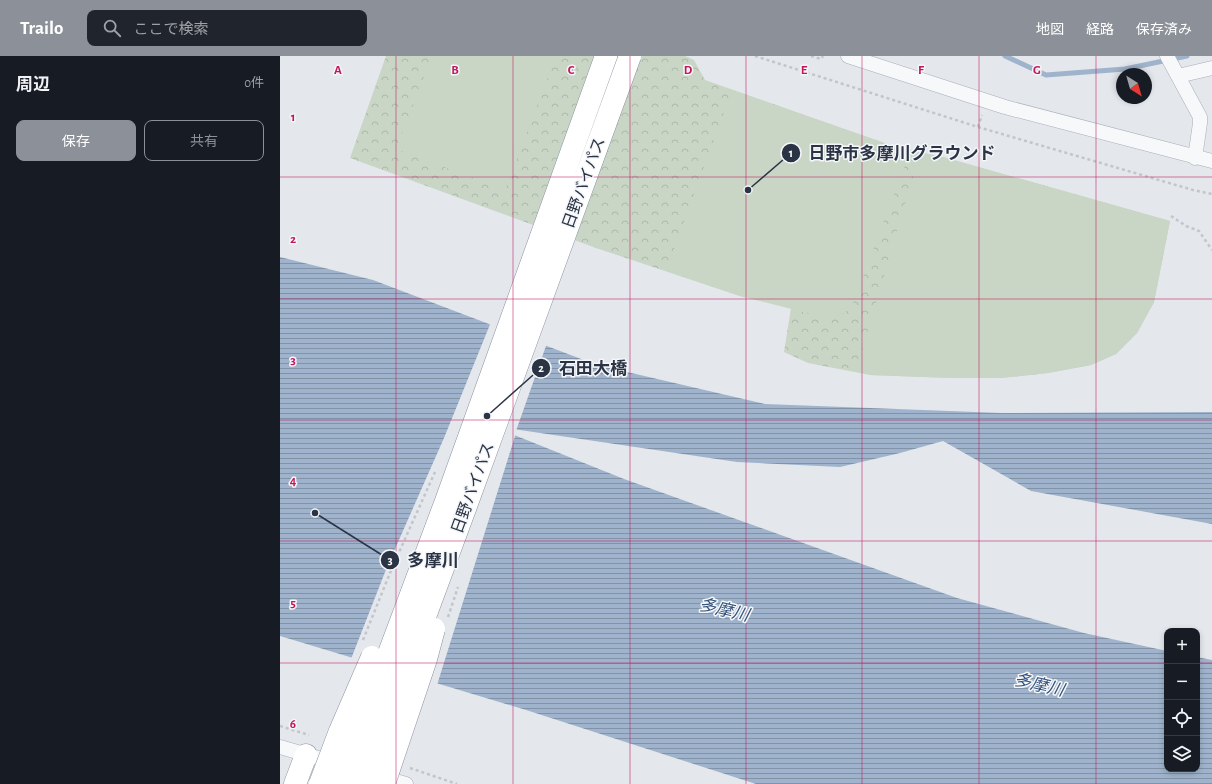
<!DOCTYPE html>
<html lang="ja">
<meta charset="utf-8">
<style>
body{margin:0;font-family:"Alegreya Sans","Noto Sans JP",sans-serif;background:#20242c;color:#f1f3f6}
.controls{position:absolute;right:12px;bottom:12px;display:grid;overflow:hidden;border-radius:8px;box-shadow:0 2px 6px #0003}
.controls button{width:36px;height:36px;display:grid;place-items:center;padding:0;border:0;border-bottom:1px solid #363941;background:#171b24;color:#f1f3f6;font:20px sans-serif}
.compass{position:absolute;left:836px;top:12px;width:36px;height:36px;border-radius:50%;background:#171b24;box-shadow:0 2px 6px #0003;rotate:143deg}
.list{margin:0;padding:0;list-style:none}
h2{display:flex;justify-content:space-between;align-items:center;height:52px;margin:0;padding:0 16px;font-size:17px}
h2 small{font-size:13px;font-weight:400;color:#9ea1a6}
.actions{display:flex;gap:8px;padding:12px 16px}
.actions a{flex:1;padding:9px 0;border:1px solid #8c9099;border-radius:8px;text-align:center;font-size:14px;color:#8c9099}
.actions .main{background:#8c9099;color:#fff}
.icon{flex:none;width:22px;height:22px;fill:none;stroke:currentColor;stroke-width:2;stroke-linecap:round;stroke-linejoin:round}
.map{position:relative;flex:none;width:932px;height:728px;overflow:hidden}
header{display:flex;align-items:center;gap:24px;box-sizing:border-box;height:56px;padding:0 20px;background:#8c9099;color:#fff}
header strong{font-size:19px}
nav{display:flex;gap:22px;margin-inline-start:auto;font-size:14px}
.search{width:280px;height:36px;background:#20242c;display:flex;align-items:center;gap:10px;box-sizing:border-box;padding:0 14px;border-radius:8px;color:#9ea1a6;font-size:15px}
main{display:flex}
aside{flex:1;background:#171b24}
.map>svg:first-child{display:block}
</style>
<header>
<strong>Trailo</strong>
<div class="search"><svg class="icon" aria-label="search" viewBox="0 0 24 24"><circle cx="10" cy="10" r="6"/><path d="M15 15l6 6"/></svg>ここで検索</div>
<nav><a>地図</a><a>経路</a><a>保存済み</a></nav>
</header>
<main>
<aside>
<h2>周辺<small>0件</small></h2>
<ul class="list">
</ul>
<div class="actions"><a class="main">保存</a><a>共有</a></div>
</aside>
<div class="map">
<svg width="932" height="728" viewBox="0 0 932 728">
<defs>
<pattern id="park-crowns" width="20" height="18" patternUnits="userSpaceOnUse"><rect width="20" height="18" fill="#c9d6c5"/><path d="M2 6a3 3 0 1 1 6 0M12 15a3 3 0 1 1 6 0" fill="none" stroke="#adb8ab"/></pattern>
<pattern id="water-rules" width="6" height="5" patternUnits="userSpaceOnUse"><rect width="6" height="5" fill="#9fb4cc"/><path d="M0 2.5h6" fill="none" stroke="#8293a7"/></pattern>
</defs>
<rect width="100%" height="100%" fill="#e4e7ec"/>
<!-- park -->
<path fill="url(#park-crowns)" d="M106,0H405L414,4L425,24L613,90L663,101L890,165L874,246L857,277L836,298L811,309L768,317L721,322H671L590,319L528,307L504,296L511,252L460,240L316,192L70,102Z"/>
<!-- pitch -->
<path fill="#c9d6c5" d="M152,0H276L225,134L116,93Z
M452,34L613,90L625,109L571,253L551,263L460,240L386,215Z
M663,101L890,165L874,246L857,277L836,298L811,309L768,317L721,322H671L590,319L578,308L635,114Z"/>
<!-- water -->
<path fill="url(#water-rules)" d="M0,201L93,224L317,309L485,348L722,357L932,356V468L751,435L663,385L620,397L560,411L457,406L212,370L344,423L677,542L804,577L887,595V713H917V601L932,604V728H476L246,654L0,580Z"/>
<!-- pier -->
<path fill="#e4e7ec" d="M211,266L267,287L236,375L227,374L236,377L157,629L71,603L107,511L164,382Z"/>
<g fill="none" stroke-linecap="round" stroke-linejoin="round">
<!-- stream -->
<path stroke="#9fb4cc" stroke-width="5" d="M725,0L766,19L845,13L907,0"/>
<!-- minor casing -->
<g stroke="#a9aeb7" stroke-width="15">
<path id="minor" d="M568,0L725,51L932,105
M887,0L920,61V67L915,102
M898,20L932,12
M0,691L55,707
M98,720L126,728"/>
</g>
<!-- trunk casing -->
<g stroke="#8b94a3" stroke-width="23">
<path id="trunk" d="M15,728L26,699"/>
</g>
<!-- path -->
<path stroke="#c2c5cb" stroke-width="2.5" stroke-dasharray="3 3" stroke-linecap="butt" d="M475,0L698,71L913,134L932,138
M531,0L541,3L543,0
M698,71L702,59
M891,160L906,170L919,175L932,194
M0,670L29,679
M130,712L177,728"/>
<!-- minor -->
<use href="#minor" stroke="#f7f8fa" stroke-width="14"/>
<!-- trunk -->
<use href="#trunk" stroke="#fff" stroke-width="22"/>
<!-- trunk-bridge casing -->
<g stroke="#8b94a3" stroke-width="23" stroke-linecap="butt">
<path id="trunk-bridge" d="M40,728L60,675L92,601
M60,728L166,445L326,0
M83,728L186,450L350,0
M104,728L146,603L154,573"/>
</g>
<!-- path-bridge -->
<path stroke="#c2c5cb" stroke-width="2.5" stroke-dasharray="3 3" stroke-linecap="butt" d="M168,561L178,531
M83,584L112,512L155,416"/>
<!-- trunk-bridge -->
<use href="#trunk-bridge" stroke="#fff" stroke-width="22"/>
</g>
<!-- grid -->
<path fill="none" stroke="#c2185b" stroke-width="1" stroke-opacity="0.55" d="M116,0V728M233,0V728M350,0V728M466,0V728M582,0V728M699,0V728M816,0V728M0,121H932M0,243H932M0,364H932M0,485H932M0,607H887M917,607H932"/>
<g text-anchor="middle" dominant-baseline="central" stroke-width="3" stroke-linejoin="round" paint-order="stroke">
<!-- street labels -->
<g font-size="16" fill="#2b3445" stroke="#f4f6f9">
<text transform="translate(304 127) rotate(-70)">日野バイパス</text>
<text transform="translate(193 432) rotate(-70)">日野バイパス</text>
</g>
<!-- water labels -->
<g font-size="17" font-style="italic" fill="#34527a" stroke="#f4f6f9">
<text transform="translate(444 554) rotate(13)">多摩川</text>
<text transform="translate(759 629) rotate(13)">多摩川</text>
</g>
</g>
<g font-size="13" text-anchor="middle" font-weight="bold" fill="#c2185b" stroke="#f4f6f9" stroke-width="3" stroke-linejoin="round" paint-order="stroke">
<text x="58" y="18">A</text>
<text x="175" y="18">B</text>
<text x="291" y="18">C</text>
<text x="408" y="18">D</text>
<text x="524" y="18">E</text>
<text x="641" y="18">F</text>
<text x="757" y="18">G</text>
<text x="13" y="65">1</text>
<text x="13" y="187">2</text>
<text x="13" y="308">3</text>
<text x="13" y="429">4</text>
<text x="13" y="551">5</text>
<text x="13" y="672">6</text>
</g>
<!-- callouts -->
<path fill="none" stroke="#2b3445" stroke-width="1.5" d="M468 134L511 97M207 360L261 312M35 457L110 504"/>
<g fill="#2b3445" stroke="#f4f6f9" stroke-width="1.5">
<circle cx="468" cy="134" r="4"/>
<circle cx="207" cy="360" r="4"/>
<circle cx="35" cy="457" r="4"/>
<circle cx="511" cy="97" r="10"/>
<circle cx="261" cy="312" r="10"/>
<circle cx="110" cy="504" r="10"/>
</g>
<g font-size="12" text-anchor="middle" font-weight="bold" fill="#fff">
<text x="511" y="101">1</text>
<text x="261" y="316">2</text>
<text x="110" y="508">3</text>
</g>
<g font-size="17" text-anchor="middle" font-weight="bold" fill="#2b3445" stroke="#f4f6f9" stroke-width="3" stroke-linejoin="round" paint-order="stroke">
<text x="622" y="103">日野市多摩川グラウンド</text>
<text x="313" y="318">石田大橋</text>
<text x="153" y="510">多摩川</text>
</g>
</svg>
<div class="controls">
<button>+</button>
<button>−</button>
<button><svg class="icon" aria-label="locate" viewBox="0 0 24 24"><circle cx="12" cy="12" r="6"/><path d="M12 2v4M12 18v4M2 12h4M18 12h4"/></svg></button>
<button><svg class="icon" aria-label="layers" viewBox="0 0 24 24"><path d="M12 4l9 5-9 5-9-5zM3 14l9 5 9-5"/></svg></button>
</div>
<svg class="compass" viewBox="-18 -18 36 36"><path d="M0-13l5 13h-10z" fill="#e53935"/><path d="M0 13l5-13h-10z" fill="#9ea1a6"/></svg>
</div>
</main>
